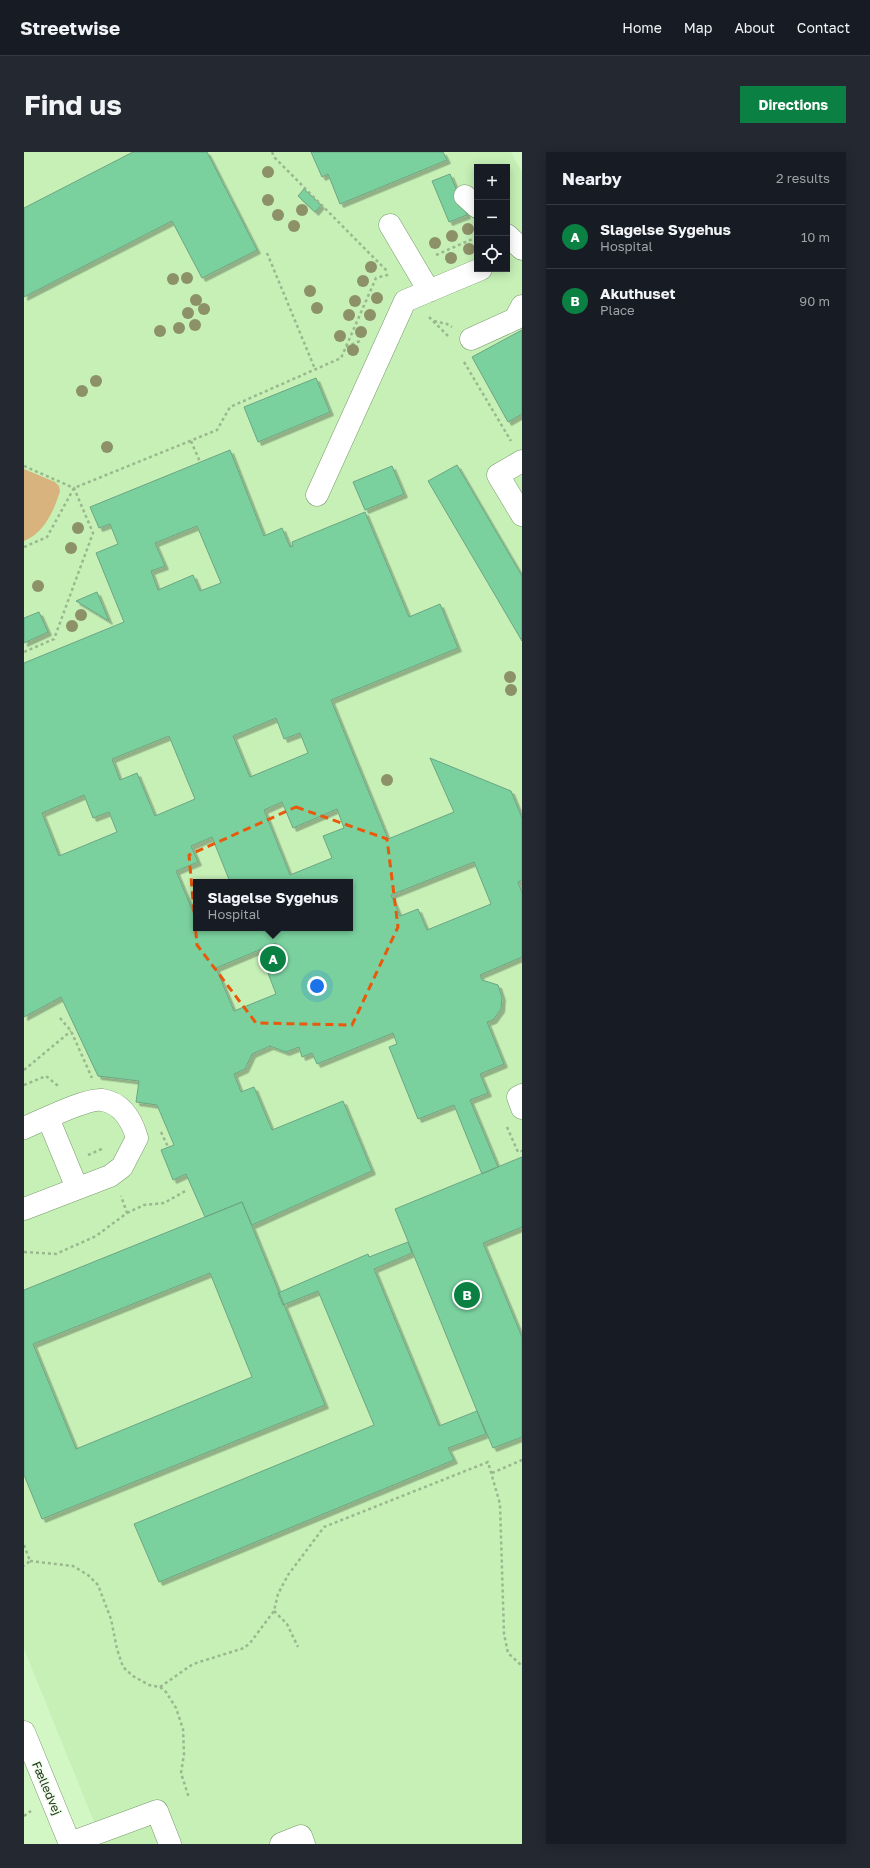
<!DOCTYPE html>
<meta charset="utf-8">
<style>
body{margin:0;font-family:"Golos Text",sans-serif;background:#242831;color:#f1f3f6}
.controls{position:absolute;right:12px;top:12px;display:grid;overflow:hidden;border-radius:0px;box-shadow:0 2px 10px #0003}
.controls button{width:36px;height:36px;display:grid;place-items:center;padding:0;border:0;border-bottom:1px solid #363941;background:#171b24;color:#f1f3f6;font:20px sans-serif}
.you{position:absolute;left:293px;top:834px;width:14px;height:14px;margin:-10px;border:3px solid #fff;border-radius:50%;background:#1a73e8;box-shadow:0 0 0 6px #1a73e833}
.badge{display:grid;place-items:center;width:26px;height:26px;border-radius:50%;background:#0b8043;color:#fff;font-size:13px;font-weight:700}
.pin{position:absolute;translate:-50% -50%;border:2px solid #fff;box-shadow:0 1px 4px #0006}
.popup{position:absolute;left:169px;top:727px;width:160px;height:52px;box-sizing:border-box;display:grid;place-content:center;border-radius:0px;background:#171b24;filter:drop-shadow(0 1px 3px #0005);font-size:13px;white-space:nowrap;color:#9ea1a6}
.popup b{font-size:15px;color:#f1f3f6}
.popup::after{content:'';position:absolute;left:50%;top:100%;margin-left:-8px;border:8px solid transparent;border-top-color:#171b24}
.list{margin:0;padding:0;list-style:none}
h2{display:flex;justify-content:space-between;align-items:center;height:52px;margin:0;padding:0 16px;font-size:17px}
h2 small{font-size:13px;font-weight:400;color:#9ea1a6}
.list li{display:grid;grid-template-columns:26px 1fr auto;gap:12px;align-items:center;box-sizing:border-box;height:64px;padding:0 16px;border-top:1px solid #363941}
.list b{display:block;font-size:15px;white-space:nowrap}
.list p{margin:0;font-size:13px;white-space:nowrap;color:#9ea1a6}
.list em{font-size:13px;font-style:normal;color:#9ea1a6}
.icon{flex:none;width:22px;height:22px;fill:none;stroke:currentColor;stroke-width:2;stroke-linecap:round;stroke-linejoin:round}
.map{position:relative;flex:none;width:498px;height:1692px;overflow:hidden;border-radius:0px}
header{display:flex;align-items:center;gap:24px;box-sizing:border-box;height:56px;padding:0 20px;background:#171b24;border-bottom:1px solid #363941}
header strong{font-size:19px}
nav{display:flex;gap:22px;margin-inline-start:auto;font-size:14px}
.intro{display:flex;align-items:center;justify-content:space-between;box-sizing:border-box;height:96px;padding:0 24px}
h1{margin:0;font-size:28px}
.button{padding:10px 18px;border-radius:0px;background:#0b8043;color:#fff;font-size:14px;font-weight:700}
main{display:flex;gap:24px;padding:0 24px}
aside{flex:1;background:#171b24;border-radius:0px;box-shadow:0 2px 10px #0003}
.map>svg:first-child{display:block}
</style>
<header>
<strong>Streetwise</strong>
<nav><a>Home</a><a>Map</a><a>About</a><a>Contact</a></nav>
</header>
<div class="intro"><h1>Find us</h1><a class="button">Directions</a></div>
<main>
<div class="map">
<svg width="498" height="1692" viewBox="0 0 498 1692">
<defs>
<filter id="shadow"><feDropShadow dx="3.5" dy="3.5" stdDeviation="0" flood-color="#0004"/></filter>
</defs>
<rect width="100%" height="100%" fill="#d3f7c4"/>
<!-- built -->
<path fill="#c6f0b6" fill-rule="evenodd" d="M0,0H487L498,20V1692H79L0,1497ZM453,15H483V117H453ZM172,730H326V776H172Z"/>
<!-- green -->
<path fill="#d8b37d" d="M0,317L31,330L35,334L36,339C30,359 20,381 0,389Z"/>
<!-- building -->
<path fill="#7ad19e" stroke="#6da583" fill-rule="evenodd" filter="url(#shadow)" d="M109,0H183L233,98L178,126L148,69L0,145V56Z
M287,0H419L423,8L316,52L304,22L298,25Z
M426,22L443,63L425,70L408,29Z
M280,37L297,53L291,60L274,44Z
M498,178V262L484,270L448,205Z
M292,226L306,260L234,290L220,255Z
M206,298L240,384L258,376L266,395L269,394L268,390L341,360L385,465L416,452L434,496L307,548L364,687L430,660L406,606L487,639L498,666V728L494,730L498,741V805L456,823L458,828L474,833L478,845L477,857L469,868L463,870L480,912L456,922L464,941L446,948L474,1015L458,1022L430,953L394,967L365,895L373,892L369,881L293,912L288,901L278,905L275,895L262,900L246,894L228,902L221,917L210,922L217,940L230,935L248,978L319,949L348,1019L228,1073L218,1050L181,1065L162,1022L149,1028L137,998L150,993L133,953L112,950L115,929L74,924L37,845L0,865V511L100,470L72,401L94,392L86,372L75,376L66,355ZM173,374L197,431L176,439L169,423L134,438L127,419L141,414L131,391ZM252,566L260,587L276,581L284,601L226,625L209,584ZM145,584L171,647L131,664L113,621L96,628L88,607ZM60,643L69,666L85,660L93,680L35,704L18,661ZM258,650L269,676L313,657L320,676L299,684L308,706L266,723L240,658ZM188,685L206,730H326V776H172V761L170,762L152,719L174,710L167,694ZM450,710L467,752L403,778L394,757L376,764L367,743ZM252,791L261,813L244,821L252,842L210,859L192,816Z
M433,313L498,424V489L404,329Z
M368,314L380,342L341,358L329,330Z
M73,440L85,469L52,449Z
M15,460L24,480L0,491V466Z
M498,1005V1075L459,1091L498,1185V1285L469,1296L453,1259L371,1057Z
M218,1050L301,1253L18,1367L0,1323V1138ZM186,1121L228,1225L52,1297L9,1192Z
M384,1090L388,1101L350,1117L415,1274L453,1259L462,1282L424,1296L430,1308L135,1430L110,1372L350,1273L294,1139L259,1153L254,1141L344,1102L345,1105Z"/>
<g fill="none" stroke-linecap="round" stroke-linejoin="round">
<!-- minor casing -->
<g stroke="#789a6b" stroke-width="23">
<path id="minor" d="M441,44L453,55
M366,73L405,139
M483,83L498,97
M447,187L491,167L498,154
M498,309L474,323L498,363
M293,343L381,149L457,117
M498,943L494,945L498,956
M24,966L53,1036
M0,976C17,969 62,946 78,948C98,951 108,969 113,986L98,1015L86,1024L0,1057
M0,1580L46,1692
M46,1691L133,1659L146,1692
M257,1692L277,1684L280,1692"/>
</g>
<!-- path -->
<path stroke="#9ab78e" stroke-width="2.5" stroke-dasharray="3 3" stroke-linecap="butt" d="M248,0L250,5L364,120
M243,101L291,217
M412,103L453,85
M405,165L424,184
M410,169L423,172L428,175
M322,195L336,189
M440,210L487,289
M167,289L176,310
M0,314L50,336L69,381L30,487L0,500
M0,395L23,385L50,336L193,278L206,255L317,206L352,126L367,122
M36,866L47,879L68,926
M0,918L47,879
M0,933L22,924L33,933L35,936
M483,975L494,1000L498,999
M137,980L144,995
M64,1003L80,996
M103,1061L120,1053L140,1051L163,1038
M0,1100L32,1102L72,1084L103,1061L97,1044
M468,1321L498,1308
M0,1393L6,1409L0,1414
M6,1409L49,1414L64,1423L74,1433L87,1467L93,1497L99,1515L109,1524L125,1533L136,1535L142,1540L152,1556L159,1577L160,1602L157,1621L165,1646
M250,1459L263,1472L274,1495
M136,1535L169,1512L220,1496L226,1491L250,1459L254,1442L264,1423L300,1375L464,1310L476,1352L480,1482L484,1501L498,1514
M0,1664L7,1659"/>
<!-- minor -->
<use href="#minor" stroke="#fff" stroke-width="22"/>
</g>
<!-- trees -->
<g fill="#8c9168">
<circle cx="244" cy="20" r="6"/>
<circle cx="244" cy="48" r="6"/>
<circle cx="278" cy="58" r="6"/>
<circle cx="254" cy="63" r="6"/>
<circle cx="270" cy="74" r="6"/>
<circle cx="444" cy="77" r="6"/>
<circle cx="428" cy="84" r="6"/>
<circle cx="411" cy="91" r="6"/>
<circle cx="445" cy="97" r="6"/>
<circle cx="427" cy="106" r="6"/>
<circle cx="347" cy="115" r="6"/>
<circle cx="163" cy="126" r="6"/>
<circle cx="149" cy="127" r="6"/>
<circle cx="339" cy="129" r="6"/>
<circle cx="286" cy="139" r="6"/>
<circle cx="353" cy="146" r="6"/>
<circle cx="172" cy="148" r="6"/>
<circle cx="331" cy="149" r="6"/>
<circle cx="293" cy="156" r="6"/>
<circle cx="180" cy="157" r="6"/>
<circle cx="164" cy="161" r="6"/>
<circle cx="325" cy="163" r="6"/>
<circle cx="346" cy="163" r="6"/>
<circle cx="171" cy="173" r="6"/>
<circle cx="155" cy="176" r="6"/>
<circle cx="136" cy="179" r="6"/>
<circle cx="337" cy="180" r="6"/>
<circle cx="316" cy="184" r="6"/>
<circle cx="329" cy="198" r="6"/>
<circle cx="72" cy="229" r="6"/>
<circle cx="58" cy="239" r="6"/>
<circle cx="83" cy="295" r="6"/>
<circle cx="54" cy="376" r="6"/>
<circle cx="47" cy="396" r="6"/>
<circle cx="14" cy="434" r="6"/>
<circle cx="57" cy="463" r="6"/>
<circle cx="48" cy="474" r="6"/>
<circle cx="486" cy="525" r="6"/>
<circle cx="487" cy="538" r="6"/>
<circle cx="363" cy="628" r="6"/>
</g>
<!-- marked area -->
<path fill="none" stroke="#e8590c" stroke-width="3" stroke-dasharray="8 5" stroke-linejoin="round" d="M272,655L363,687L374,775L328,873L232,871L173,793L165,703Z"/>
<g text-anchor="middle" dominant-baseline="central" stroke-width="3" stroke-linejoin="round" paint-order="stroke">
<!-- street labels -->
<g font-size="12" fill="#253320" stroke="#eefde9">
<text transform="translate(23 1636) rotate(67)">Fælledvej</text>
</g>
</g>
</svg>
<div class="controls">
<button>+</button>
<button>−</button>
<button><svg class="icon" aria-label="locate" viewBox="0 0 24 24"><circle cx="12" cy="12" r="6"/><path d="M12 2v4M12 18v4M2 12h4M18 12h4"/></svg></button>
</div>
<div class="you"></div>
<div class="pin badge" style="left:249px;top:807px">A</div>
<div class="popup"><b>Slagelse Sygehus</b>Hospital</div>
<div class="pin badge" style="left:443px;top:1143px">B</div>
</div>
<aside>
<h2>Nearby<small>2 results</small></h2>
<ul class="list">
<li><span class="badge">A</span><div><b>Slagelse Sygehus</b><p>Hospital</p></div><em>10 m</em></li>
<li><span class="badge">B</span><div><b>Akuthuset</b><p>Place</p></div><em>90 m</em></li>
</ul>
</aside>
</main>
